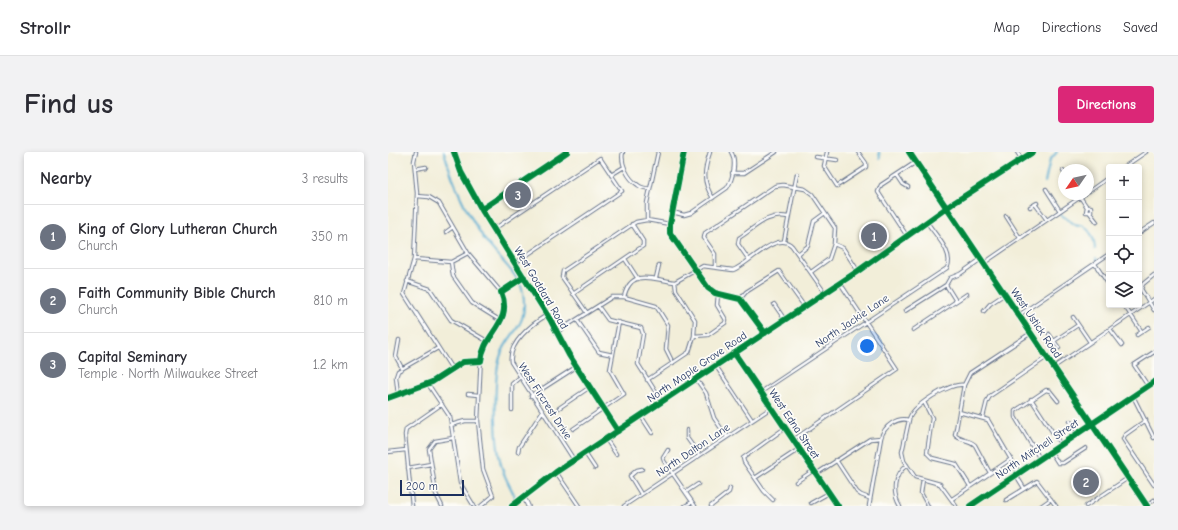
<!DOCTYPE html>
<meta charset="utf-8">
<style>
body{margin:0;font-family:"Comic Neue",sans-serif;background:#f2f2f3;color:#2b2b33}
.controls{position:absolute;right:12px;top:12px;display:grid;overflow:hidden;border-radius:4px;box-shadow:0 2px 6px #0003}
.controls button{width:36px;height:36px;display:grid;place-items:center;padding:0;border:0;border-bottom:1px solid #e1e1e2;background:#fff;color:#2b2b33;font:20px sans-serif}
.compass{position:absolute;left:670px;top:12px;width:36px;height:36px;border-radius:50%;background:#fff;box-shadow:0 2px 6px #0003;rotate:236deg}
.scale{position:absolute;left:12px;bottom:10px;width:64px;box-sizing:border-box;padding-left:4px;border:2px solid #1b2f5e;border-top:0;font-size:11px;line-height:14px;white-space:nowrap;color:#1b2f5e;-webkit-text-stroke:3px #fdfcf7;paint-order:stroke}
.you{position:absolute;left:479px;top:194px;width:14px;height:14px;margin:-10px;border:3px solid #fff;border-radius:50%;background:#1a73e8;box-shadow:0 0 0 6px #1a73e833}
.badge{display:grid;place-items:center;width:26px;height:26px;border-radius:50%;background:#db2777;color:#fff;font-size:13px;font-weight:700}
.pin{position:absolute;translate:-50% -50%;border:2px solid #fff;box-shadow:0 1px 4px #0006}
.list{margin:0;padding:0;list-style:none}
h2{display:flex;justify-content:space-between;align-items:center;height:52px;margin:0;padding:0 16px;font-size:17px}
h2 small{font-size:13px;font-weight:400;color:#7c7c81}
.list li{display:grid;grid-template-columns:26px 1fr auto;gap:12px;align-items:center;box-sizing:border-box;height:64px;padding:0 16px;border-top:1px solid #e1e1e2}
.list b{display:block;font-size:15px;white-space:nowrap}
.list p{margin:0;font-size:13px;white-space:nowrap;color:#7c7c81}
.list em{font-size:13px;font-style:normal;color:#7c7c81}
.icon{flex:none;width:22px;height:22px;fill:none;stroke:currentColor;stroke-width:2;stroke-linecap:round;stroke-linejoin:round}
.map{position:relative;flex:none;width:766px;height:354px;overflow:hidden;border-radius:4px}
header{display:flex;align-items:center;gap:24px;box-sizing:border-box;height:56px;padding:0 20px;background:#fff;border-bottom:1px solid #e1e1e2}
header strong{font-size:19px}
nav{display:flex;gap:22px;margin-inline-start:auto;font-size:14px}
.intro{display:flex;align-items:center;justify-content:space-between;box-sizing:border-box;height:96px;padding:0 24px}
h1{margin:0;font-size:28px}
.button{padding:10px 18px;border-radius:4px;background:#db2777;color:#fff;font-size:14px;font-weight:700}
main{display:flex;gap:24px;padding:0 24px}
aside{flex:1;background:#fff;border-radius:4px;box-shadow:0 2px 6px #0003}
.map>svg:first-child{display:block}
</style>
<header>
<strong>Strollr</strong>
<nav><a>Map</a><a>Directions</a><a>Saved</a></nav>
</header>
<div class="intro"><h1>Find us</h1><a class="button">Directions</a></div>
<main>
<aside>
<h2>Nearby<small>3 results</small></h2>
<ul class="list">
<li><span class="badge" style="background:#6b7280">1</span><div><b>King of Glory Lutheran Church</b><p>Church</p></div><em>350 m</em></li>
<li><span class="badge" style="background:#6b7280">2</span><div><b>Faith Community Bible Church</b><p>Church</p></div><em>810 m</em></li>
<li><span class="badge" style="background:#6b7280">3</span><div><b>Capital Seminary</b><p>Temple · North Milwaukee Street</p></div><em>1.2 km</em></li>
</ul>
</aside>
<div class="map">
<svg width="766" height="354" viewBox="0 0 766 354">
<rect width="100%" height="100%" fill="#fdfcf7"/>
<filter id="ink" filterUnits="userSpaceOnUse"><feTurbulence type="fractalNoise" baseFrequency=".025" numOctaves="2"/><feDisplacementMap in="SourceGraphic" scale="8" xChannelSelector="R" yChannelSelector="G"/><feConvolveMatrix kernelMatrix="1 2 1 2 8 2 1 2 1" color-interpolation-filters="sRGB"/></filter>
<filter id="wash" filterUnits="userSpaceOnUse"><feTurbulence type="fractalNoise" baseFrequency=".012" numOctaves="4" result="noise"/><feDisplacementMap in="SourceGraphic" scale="16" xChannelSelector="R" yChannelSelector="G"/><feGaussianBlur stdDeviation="0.9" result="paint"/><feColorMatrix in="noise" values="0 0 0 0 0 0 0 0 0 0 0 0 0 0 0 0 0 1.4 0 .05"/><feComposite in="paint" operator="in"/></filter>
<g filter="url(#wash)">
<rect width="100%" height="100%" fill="#f2eed9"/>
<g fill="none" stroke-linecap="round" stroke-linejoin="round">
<!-- canal -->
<path stroke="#56acd2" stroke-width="2" d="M56,0C66,33 76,56 95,85C105,102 132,122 135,141C141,177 121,178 112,205C105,227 107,294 114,316C117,327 124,337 128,347
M491,0L492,6
M657,30L662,8L669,0
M672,62L689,74L694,73C704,80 706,86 707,97
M708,106L709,108"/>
</g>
</g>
<g filter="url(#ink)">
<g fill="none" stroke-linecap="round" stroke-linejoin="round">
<!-- street casing -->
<g stroke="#667289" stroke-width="4.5">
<path id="street" d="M28,0L26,9L29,41L26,107L16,142L64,217
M235,0C232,11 240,27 250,33C253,36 258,36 262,37
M296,0L282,72V81L320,136L327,141L352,147L377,181
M322,0C316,18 314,30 325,46
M439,0L436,14L449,34L478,15V11L470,0
M629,0L634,8
M428,5L449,8
M736,15L758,0
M27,17L38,15
M675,19L676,21
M344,21H356L388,0
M223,23L236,15
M509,23L515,32L520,35
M658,37L672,59
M700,40L721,25
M690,42L699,55L698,60H703V55H699
M29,44L41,45L51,51L80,101L113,140L117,154L116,163L99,189L93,203L90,269L95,317L105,344L93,354
M647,52L659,68
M642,55L649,51
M284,60L296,63L303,61L339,36C345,27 349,9 343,0
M702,61L709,70
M618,64L632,86
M259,68V51L270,0
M106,77L212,6L234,39L127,111
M58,80L65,75
M751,81L766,71
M519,84L490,40L493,33L528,10
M396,89L409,22
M410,102L420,94L426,69L437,61
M26,107L63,110L80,101
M237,107L250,127
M361,108L350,92L351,86C368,75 379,61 400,65
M63,110L65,124L84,151L113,169
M596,111L697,42
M707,112L721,133
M327,115V102L316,86L317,81L387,34L395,33L417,37L424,42L447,76L446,92L455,96L470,119
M423,120L441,107L446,92
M766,123L755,132L753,137L766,158
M268,126L271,113
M19,129L42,137L63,168L99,189
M287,130L288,138L307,168L306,184
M558,133L568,149
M113,140L136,125
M185,142L255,94V89L244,72
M236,145C243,115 266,128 287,130L315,114L345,118C361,112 389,78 404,94L437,141
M352,147L358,140L391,119L416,154
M386,152L397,168
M736,153L754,180
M210,154L220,168L253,176L255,182L250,212L274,250
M517,159L558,133L562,126L572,122L593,107
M596,159L602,152L617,142
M199,161L174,125L175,119L248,70L259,68L282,72
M159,163C144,172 120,191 123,210L186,308
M631,163L721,102
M685,165L702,190
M189,168L211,200L225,203
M722,177L734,193
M525,178L579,142
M169,180L224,145H236L268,154L280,173L278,197L285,211
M661,182L671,196
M749,183L761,175
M11,188L8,205L14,216
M666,189L690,173
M328,214L364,268
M666,215L766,147
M308,227L318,241L326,266L339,285
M259,228L301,200L306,184L320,183L337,171L338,168L329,153L330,142
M40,232L62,265L72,331L86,354
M576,233L567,283C572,289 581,287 587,293L602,321
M760,234L746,213L766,200
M373,240L559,116C567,101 546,82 539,70
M80,242L91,243
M10,243L8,225L10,219L50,196
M143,244L188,215
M745,244L766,286
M0,246L44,230L75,210L93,209
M643,247L673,293
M536,250L544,266L539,301L544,306L568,312L582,334
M171,256L202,235
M124,258V232L131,226
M571,260L600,268L631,321
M253,264L264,281
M595,265L599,249L602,244L659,205
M521,268L514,300L516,309L527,325L552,332L568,354
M758,268L737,283L735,287L766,333
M682,269L690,281
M63,273L77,269H90
M185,277L236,242L222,218L231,170
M299,278V286L311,303
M218,287L228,302
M405,288L509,217L452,131
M280,298L275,306L276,309L307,354
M0,300L18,298
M130,300L131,295L154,260
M663,300L670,311H675L698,296
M197,301L207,316
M652,307L627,265V259L658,238L662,239L670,249
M448,308L469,340L473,343L481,346
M20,316L43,312
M168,320L191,354
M428,322L482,287L493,286C496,274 509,265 521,268C523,254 563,230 576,233L582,221L643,181
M628,323L636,336
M367,326L411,297
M535,327L533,341L540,354
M408,330L426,318
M298,340L310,332
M253,342L242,324L249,318L254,317
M564,347L623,307
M385,348L376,339L356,310L355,306L397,276
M618,348L649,329L668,354
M423,351L441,341
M759,353L766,348
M24,354L17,283L18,277L54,252
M54,354L48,342L41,297L47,289L65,286
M236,354L383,256
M297,354L304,350
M323,354L341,340L342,336
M481,354L493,286
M512,354C504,341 505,323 519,313
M653,354L663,347
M698,354L740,326"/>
</g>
<!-- secondary casing -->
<g stroke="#667289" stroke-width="5.5">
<path id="secondary" d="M66,0L73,20L95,60L163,169L181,203L230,279
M521,0L759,354
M94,57L179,0
M347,202L450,354
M136,345L140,354
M124,354L168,320L470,119L564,52L645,0
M582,354L766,230"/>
</g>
<!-- street -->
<use href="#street" stroke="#fff" stroke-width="2.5"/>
<!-- secondary -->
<use href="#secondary" stroke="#fff" stroke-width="3.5"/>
<!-- cycleway casing -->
<g stroke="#fdfcf7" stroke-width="8">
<path id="cycleway" d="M66,0L73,20L95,60L163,169L181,203L230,279
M296,0L282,72V81L320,136L327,141L352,147L377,181
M521,0L759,354
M94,57L179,0
M347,202L450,354
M0,246L44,230L75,210L93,209C95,181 126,171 113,140L136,125
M124,354L168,320L470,119L564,52L645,0
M582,354L766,230"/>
</g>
<!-- cycleway -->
<use href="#cycleway" stroke="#00873e" stroke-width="6"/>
</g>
</g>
<g text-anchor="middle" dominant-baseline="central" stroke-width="3.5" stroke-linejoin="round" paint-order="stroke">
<!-- street labels -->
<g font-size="11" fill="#1b2f5e" stroke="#fdfcf7">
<text transform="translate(153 136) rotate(59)">West Goddard Road</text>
<text transform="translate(464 169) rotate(-34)">North Jackie Lane</text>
<text transform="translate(648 171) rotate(56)">West Ustick Road</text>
<text transform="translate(309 215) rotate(-34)">North Maple Grove Road</text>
<text transform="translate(157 249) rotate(57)">West Fircrest Drive</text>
<text transform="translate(406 272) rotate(56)">West Edna Street</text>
<text transform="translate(649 297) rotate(-34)">North Mitchell Street</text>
<text transform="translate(305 298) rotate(-34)">North Dalton Lane</text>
</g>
</g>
</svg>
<div class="controls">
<button>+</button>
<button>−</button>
<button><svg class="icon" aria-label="locate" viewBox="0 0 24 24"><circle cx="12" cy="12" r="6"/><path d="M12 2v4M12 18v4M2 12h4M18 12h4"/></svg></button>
<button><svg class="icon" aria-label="layers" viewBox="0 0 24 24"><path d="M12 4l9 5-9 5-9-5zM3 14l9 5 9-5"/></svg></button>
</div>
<svg class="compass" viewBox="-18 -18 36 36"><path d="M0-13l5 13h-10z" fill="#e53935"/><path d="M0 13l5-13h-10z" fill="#7c7c81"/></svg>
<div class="scale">200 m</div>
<div class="you"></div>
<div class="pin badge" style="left:486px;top:84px;background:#6b7280">1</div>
<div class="pin badge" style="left:698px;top:330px;background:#6b7280">2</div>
<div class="pin badge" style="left:130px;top:43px;background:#6b7280">3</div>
</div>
</main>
